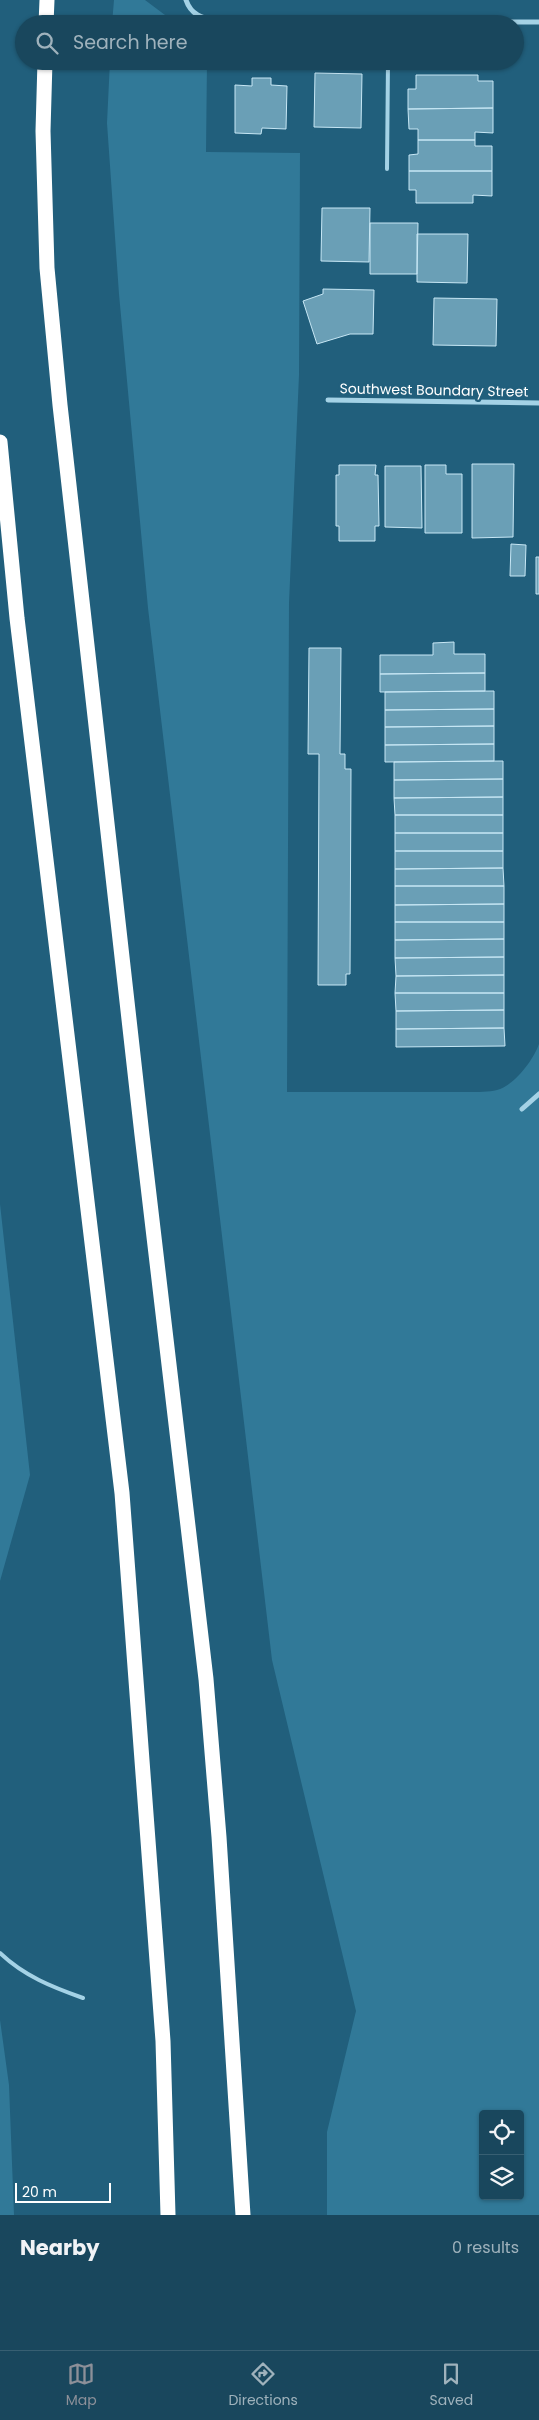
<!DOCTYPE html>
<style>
body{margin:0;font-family:Poppins,sans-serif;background:#265166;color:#f1f3f6}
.controls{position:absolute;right:15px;bottom:15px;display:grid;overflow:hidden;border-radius:5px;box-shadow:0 1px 4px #0004}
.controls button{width:45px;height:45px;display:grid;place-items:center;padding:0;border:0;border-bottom:1px solid #375f72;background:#19475d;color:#f1f3f6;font:25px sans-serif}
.scale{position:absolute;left:15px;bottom:12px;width:96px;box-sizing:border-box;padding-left:5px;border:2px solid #fff;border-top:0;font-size:14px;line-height:18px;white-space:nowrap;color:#fff;-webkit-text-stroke:4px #215f7c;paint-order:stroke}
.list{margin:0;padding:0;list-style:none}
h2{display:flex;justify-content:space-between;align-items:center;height:65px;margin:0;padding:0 20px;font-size:21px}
h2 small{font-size:16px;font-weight:400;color:#9fb2bc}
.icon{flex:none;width:28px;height:28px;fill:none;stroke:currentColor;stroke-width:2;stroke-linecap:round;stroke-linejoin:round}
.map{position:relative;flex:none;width:539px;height:2215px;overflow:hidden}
.search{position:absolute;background:#19475d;box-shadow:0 1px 4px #0004;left:15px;right:15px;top:15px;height:55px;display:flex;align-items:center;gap:12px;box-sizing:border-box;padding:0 18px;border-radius:28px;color:#9fb2bc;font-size:19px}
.sheet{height:135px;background:#19475d}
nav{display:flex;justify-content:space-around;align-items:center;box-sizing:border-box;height:70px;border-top:1px solid #375f72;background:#19475d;font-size:14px;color:#9fb2bc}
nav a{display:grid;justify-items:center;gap:2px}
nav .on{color:#8c9099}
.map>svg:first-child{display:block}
</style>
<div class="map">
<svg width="539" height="2215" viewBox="0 0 539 2215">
<rect width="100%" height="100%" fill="#215f7c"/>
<!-- green -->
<path fill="#317998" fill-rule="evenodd" d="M114,0H145L177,24H112Z
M110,61H207L206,152L300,153L299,375L289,603L287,1092H469C478,1092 489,1092 497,1090C514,1086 534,1059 539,1044V2215H327V2132L356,2011L272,1660L148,608L119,294L107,123ZM483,2114H520V2196H483Z
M0,1204L30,1475L0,1581Z
M0,2020L9,2085L14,2215H0Z"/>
<!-- building -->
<path fill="#6a9fb6" stroke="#c7e7f5" d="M315,73L362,74L361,128L314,127Z
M416,75H478V81H493V108L408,109V89H416Z
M252,78H271V85L287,86L286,129L262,128L261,134L235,133V85L252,86Z
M493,108V133L475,132V140H418V129H409L408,109Z
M418,140H475V146H492V171H409V155L418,154Z
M409,171H492V196L473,195V203H416V190H409Z
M322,208H370L369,262L321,261Z
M370,223H418L417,274H370Z
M417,234H468L467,283L417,282Z
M323,289L374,290L373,334H350L317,344L303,301L323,294Z
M434,298L497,299L496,346L433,345Z
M472,464H514L513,537L472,538Z
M339,465H376L375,475H378L379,526H375V541H339V526H336V475H339Z
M425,465H446V474H462V533H425Z
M385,466H421L422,528L385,527Z
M511,544L526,545L525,576H510Z
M536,557H539V594H536Z
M454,642V654H485V673L380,674V655H433V643Z
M309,648H341L340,754H345V769H351L350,974H346V985H318L319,754H308Z
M485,673V691L380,692V674Z
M494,691V709L385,710V692Z
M494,709V726L385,727V710Z
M494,726V744L385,745V727Z
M494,744V761L385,762V745Z
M503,761V779L394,780V762Z
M503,779V797L394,798V780Z
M503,797V815H395L394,798Z
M395,815H503V833H395Z
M395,833H503V851H395Z
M395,851H503V868L395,869Z
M503,868L504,886H395V869Z
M395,886H504V904L395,905Z
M504,904V922H395V905Z
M395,922H504V939L395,940Z
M504,939V957L395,958V940Z
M504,957V975L396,976L395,958Z
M504,975V993H395L396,976Z
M395,993H504V1010L396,1011Z
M504,1010V1028L396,1029V1011Z
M504,1028L505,1046L396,1047V1029Z"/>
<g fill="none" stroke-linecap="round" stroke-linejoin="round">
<!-- service -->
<path stroke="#a4d2e6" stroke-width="4" d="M387,169L388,61
M0,1953C24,1976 52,1987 83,1998"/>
<!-- minor -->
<path stroke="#a4d2e6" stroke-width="5" d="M186,0C191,15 202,18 216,21L539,22
M328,400L539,403
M522,1109L539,1094"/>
<!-- motorway -->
<path stroke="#fff" stroke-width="15" d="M46,24L47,0
M45,61L43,131L47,268L60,405L142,1135L206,1679L219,1837L243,2215
M0,442L17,618L122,1493L163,2041L168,2215"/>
</g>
<g text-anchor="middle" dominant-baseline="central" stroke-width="5" stroke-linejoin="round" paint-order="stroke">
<!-- street labels -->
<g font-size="14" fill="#fff" stroke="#215f7c">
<text transform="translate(434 390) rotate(1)">Southwest Boundary Street</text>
</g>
</g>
</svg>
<div class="controls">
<button><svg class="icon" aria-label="locate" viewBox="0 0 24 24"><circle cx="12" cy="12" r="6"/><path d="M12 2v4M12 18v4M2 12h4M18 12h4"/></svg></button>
<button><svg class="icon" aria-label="layers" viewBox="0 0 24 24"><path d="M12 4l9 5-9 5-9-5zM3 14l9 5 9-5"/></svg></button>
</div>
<div class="scale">20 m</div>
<div class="search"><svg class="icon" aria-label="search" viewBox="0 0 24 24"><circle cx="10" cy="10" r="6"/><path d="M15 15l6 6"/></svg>Search here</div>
</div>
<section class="sheet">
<h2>Nearby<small>0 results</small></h2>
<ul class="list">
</ul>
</section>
<nav>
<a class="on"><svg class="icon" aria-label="map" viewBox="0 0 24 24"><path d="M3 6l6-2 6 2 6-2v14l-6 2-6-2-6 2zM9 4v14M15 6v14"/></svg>Map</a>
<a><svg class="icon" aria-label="directions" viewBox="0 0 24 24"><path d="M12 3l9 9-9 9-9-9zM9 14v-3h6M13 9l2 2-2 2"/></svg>Directions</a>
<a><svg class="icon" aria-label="saved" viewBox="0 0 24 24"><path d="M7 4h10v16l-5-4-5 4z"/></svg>Saved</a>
</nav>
